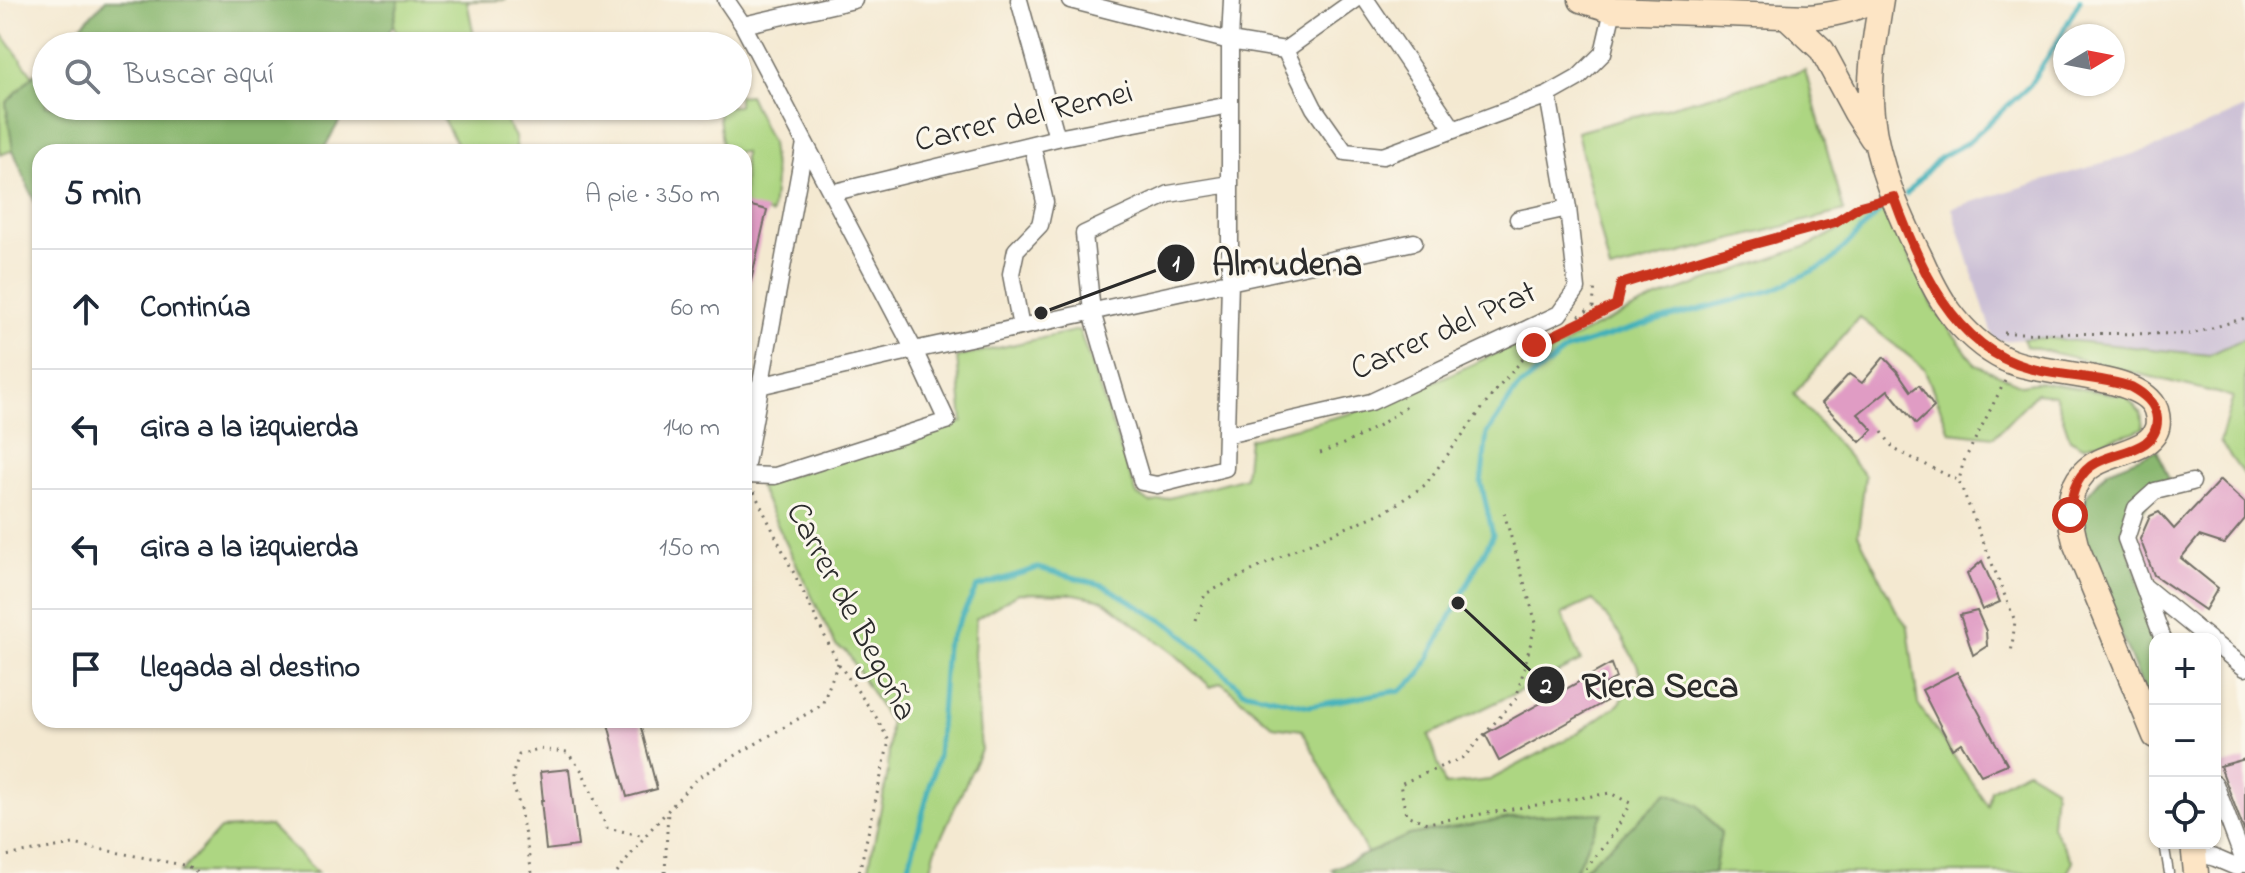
<!DOCTYPE html>
<html lang="es">
<meta charset="utf-8">
<style>
body{margin:0;font-family:"Indie Flower",sans-serif;background:#f2f2f3;color:#1f2937}
.controls{position:absolute;right:24px;bottom:24px;display:grid;overflow:hidden;border-radius:16px;box-shadow:0 2px 6px #0004}
.controls button{width:72px;height:72px;display:grid;place-items:center;padding:0;border:0;border-bottom:2px solid #e0e1e3;background:#fff;color:#1f2937;font:40px sans-serif}
.compass{position:absolute;left:2053px;top:24px;width:72px;height:72px;border-radius:50%;background:#fff;box-shadow:0 2px 6px #0004;rotate:80deg}
.stop{position:absolute;width:24px;height:24px;margin:-18px;border:6px solid #c8321e;border-radius:50%;background:#fff}
.stop.end{background:#c8321e;border-color:#fff;box-shadow:0 2px 8px #0008}
.list{margin:0;padding:0;list-style:none}
h2{display:flex;justify-content:space-between;align-items:center;height:104px;margin:0;padding:0 32px;font-size:34px}
h2 small{font-size:26px;font-weight:400;color:#747a83}
.list li{display:grid;grid-template-columns:52px 1fr auto;gap:24px;align-items:center;box-sizing:border-box;height:120px;padding:0 32px;border-top:2px solid #e0e1e3}
.list b{display:block;font-size:30px;white-space:nowrap}
.list em{font-size:26px;font-style:normal;color:#747a83}
.icon{flex:none;width:44px;height:44px;fill:none;stroke:currentColor;stroke-width:2;stroke-linecap:round;stroke-linejoin:round}
.map{position:relative;flex:none;width:2245px;height:873px;overflow:hidden}
.search{position:absolute;background:#fff;box-shadow:0 2px 6px #0004;left:32px;top:32px;width:720px;height:88px;display:flex;align-items:center;gap:20px;box-sizing:border-box;padding:0 28px;border-radius:44px;color:#747a83;font-size:30px}
.panel{position:absolute;background:#fff;box-shadow:0 2px 6px #0004;left:32px;top:144px;width:720px;height:584px;border-radius:24px}
.map>svg:first-child{display:block}
</style>
<div class="map">
<svg width="2245" height="873" viewBox="0 0 2245 873">
<rect width="100%" height="100%" fill="#fbf7ec"/>
<filter id="ink" filterUnits="userSpaceOnUse"><feTurbulence type="fractalNoise" baseFrequency=".0125" numOctaves="2"/><feDisplacementMap in="SourceGraphic" scale="16" xChannelSelector="R" yChannelSelector="G"/><feConvolveMatrix kernelMatrix="1 2 1 2 8 2 1 2 1" color-interpolation-filters="sRGB"/></filter>
<filter id="wash" filterUnits="userSpaceOnUse"><feTurbulence type="fractalNoise" baseFrequency=".006" numOctaves="4" result="noise"/><feDisplacementMap in="SourceGraphic" scale="32" xChannelSelector="R" yChannelSelector="G"/><feGaussianBlur stdDeviation="1.8" result="paint"/><feColorMatrix in="noise" values="0 0 0 0 0 0 0 0 0 0 0 0 0 0 0 0 0 1.4 0 .05"/><feComposite in="paint" operator="in"/></filter>
<g filter="url(#wash)">
<rect width="100%" height="100%" fill="#f4e9d1"/>
<!-- industrial -->
<path fill="#cbbfd5" d="M2245,108V338L2209,355L2046,338L1994,341L1952,208L2160,146Z"/>
<!-- green -->
<path fill="#add682" stroke="#6c8056" stroke-width="2" fill-rule="evenodd" d="M399,0H506L467,1L476,46H404L393,25Z
M0,31L33,76L6,103L13,150L0,155Z
M1805,70L1844,211L1610,271L1577,132Z
M749,95L771,143L775,179L772,214L744,207V152H707L722,144L718,106H738V96Z
M436,106H497L515,137L517,152H461Z
M1884,205L1934,308L1976,365L2022,385L2039,382L2126,396L2141,413L2143,428L2134,432L2083,446L2070,439L2055,395L2036,393L1994,437L1950,432L1924,368L1859,317L1794,394L1865,476L1858,534L1897,612L1908,627L1918,704L1988,806L1991,790L2027,770L2055,787L2052,826L2073,862L2067,873H1714L1721,832L1667,793L1622,836L1578,873H1574L1602,814L1523,816L1409,835L1407,839L1367,853L1302,730L1273,726L1221,682L1211,687L1176,655L1103,600L1075,594L1019,593L976,619L974,654L981,750L935,851L930,873H868L888,772L890,723L847,652L836,646L758,485L963,422L957,357L1079,330L1137,495L1151,503L1245,477L1249,439L1352,413L1440,379L1512,346L1528,366L1583,333L1657,298L1813,244ZM1593,600L1620,634L1641,672L1619,704L1576,734L1490,780L1445,785L1429,735L1581,661L1562,614Z
M2046,338L2209,355L2245,338V477L2220,442L2233,397L2026,346L2023,339Z
M270,826L318,873H180L220,829Z"/>
<!-- forest -->
<path fill="#8ab770" stroke="#5a714e" stroke-width="2" d="M106,0H399L393,25L381,46H61Z
M46,62V106H348L322,152H40V215L13,150L6,103Z
M2157,450L2172,486L2155,491L2126,539L2155,639V717L2084,545L2086,496L2108,470Z
M1667,793L1698,805L1721,833L1714,873H1578L1622,836Z
M1603,813L1574,873H1335L1332,869L1409,835L1523,816Z"/>
<g fill="none" stroke-linecap="round" stroke-linejoin="round">
<!-- stream -->
<path stroke="#40b0b9" stroke-width="5" d="M1906,194L1939,158L1968,142L2029,86L2056,44L2080,0
M907,873L938,755L946,646L977,587L1038,568L1103,585L1177,629L1243,691L1309,706L1401,690L1420,675L1493,535L1481,483L1487,434L1517,389L1567,349L1659,320L1773,290L1829,263L1881,210"/>
</g>
<g id="blocks">
<!-- building -->
<path fill="#e09cc4" d="M744,204L767,210L750,285H744Z
M1884,357L1897,371L1911,391L1919,385L1934,407L1916,424L1888,390L1858,414L1873,430L1860,442L1822,403L1849,374L1862,383Z
M2220,480L2245,503V519L2224,544L2199,536L2181,558L2218,588L2205,610L2154,575L2140,539L2150,516L2159,512L2174,529Z
M1982,561L2000,602L1982,610L1967,574Z
M1977,611L1986,631L1987,646L1973,655L1960,615Z
M1611,664L1616,678L1600,687L1608,700L1499,761L1485,734Z
M1957,672L2007,764L1981,775L1961,743L1952,749L1922,690Z
M607,720H639L657,789L627,797Z
M2245,759V833L2220,766Z
M569,769L578,846L546,850L541,800H543L540,772Z"/>
</g>
</g>
<g filter="url(#ink)">
<use href="#blocks" fill-opacity="0" stroke="#716e65" stroke-width="2"/>
<g fill="none" stroke-linecap="round" stroke-linejoin="round">
<!-- lane casing -->
<g stroke="#716e65" stroke-width="11">
<path id="lane" d="M2164,843L2169,873"/>
</g>
<!-- street casing -->
<g stroke="#716e65" stroke-width="19">
<path id="street" d="M726,0L743,25L914,350L947,421L775,476L745,475
M1019,0L1057,138
M1070,0L1230,41L1285,50
M1366,0L1454,130
M743,25L854,0
M1285,50L1314,108L1345,152L1383,156L1548,95L1578,78L1603,53L1613,10
M1285,50L1355,0
M1230,184L1169,194L1084,234L1092,312L1142,482L1157,485L1225,468L1230,282V41L1232,0
M831,193L1057,138L1230,105
M1518,219L1568,208
M1021,327L1011,274L1016,250L1040,225L1045,202L1032,144
M759,386L914,350L1414,242
M1226,435L1371,402L1559,314L1577,289L1568,208L1548,95
M744,475L805,143
M2145,587L2209,639
M2163,639L2126,539L2136,508L2155,491L2192,482
M2215,644L2245,668
M2215,784L2245,864
M2195,852L2215,858L2236,867"/>
</g>
<!-- secondary casing -->
<g stroke="#716e65" stroke-width="27">
<path id="secondary" d="M1581,0L1613,10L1808,17C1832,15 1851,11 1872,0
M1881,0C1875,38 1868,76 1872,115C1877,165 1899,214 1921,259C1929,277 1938,296 1950,312C1964,331 1984,349 2005,359C2040,377 2143,372 2156,410C2168,450 2117,450 2095,464C2087,468 2079,477 2075,486C2066,505 2071,526 2076,545L2155,736
M1787,17L1822,50L1856,113L1872,138
M2193,843L2196,873"/>
</g>
<!-- path -->
<path stroke="#716e65" stroke-width="3" stroke-dasharray="2 6" stroke-linecap="butt" d="M1579,316L1593,307L1595,284
M1570,327L1616,305L1621,284L1717,254L1835,222L1860,206L1875,202
M2004,333L2192,334L2245,318
M2005,381L1963,463L1959,481L2015,621L2011,654
M1882,432L1894,449L1959,481
M1320,453C1352,442 1380,427 1406,406
M754,492L838,663L876,717L889,741L859,873
M1504,513L1536,623L1516,699L1464,757L1400,784L1406,815L1427,823L1610,793L1630,803L1616,830L1583,873
M1196,621L1205,594L1294,550L1388,510L1425,485L1493,394L1535,345
M0,857L73,844L188,866L197,873
M532,873L519,804L513,785V773L519,755L538,749L567,752L582,771L607,828L645,836
M617,873L645,836L697,778L822,705L838,663
M665,873L668,810"/>
<!-- lane -->
<use href="#lane" stroke="#fff" stroke-width="8"/>
<!-- street -->
<use href="#street" stroke="#fff" stroke-width="16"/>
<!-- secondary -->
<use href="#secondary" stroke="#fde5c5" stroke-width="24"/>
</g>
</g>
<g fill="none" stroke-linecap="round" stroke-linejoin="round" filter="url(#ink)">
<!-- route -->
<path stroke="#c8321e" stroke-width="10" d="M1534,345L1616,305L1621,284L1717,254L1835,222L1860,206L1894,197C1918,264 1953,348 2029,368C2062,377 2098,376 2131,387C2144,394 2156,403 2157,419C2158,454 2112,450 2091,466C2075,478 2071,496 2070,515"/>
</g>
<g text-anchor="middle" dominant-baseline="central" stroke-width="6" stroke-linejoin="round" paint-order="stroke">
<!-- street labels -->
<g font-size="34" fill="#2b2b2b" stroke="#fbf7ec">
<text transform="translate(1024 118) rotate(-13)">Carrer del Remei</text>
<text transform="translate(1444 332) rotate(-24)">Carrer del Prat</text>
<text transform="translate(850 612) rotate(62)">Carrer de Begoña</text>
</g>
</g>
<!-- callouts -->
<path fill="none" stroke="#2b2b2b" stroke-width="3" d="M1041 313L1176 263M1458 603L1546 685"/>
<g fill="#2b2b2b" stroke="#fbf7ec" stroke-width="3">
<circle cx="1041" cy="313" r="8"/>
<circle cx="1458" cy="603" r="8"/>
<circle cx="1176" cy="263" r="20"/>
<circle cx="1546" cy="685" r="20"/>
</g>
<g font-size="24" text-anchor="middle" font-weight="bold" fill="#fff">
<text x="1176" y="271">1</text>
<text x="1546" y="693">2</text>
</g>
<g font-size="36" text-anchor="middle" font-weight="bold" fill="#2b2b2b" stroke="#fbf7ec" stroke-width="6" stroke-linejoin="round" paint-order="stroke">
<text x="1287" y="275">Almudena</text>
<text x="1660" y="697">Riera Seca</text>
</g>
</svg>
<div class="controls">
<button>+</button>
<button>−</button>
<button><svg class="icon" aria-label="locate" viewBox="0 0 24 24"><circle cx="12" cy="12" r="6"/><path d="M12 2v4M12 18v4M2 12h4M18 12h4"/></svg></button>
</div>
<svg class="compass" viewBox="-18 -18 36 36"><path d="M0-13l5 13h-10z" fill="#e53935"/><path d="M0 13l5-13h-10z" fill="#747a83"/></svg>
<div class="stop" style="left:2070px;top:515px"></div>
<div class="stop end" style="left:1534px;top:345px"></div>
<div class="search"><svg class="icon" aria-label="search" viewBox="0 0 24 24"><circle cx="10" cy="10" r="6"/><path d="M15 15l6 6"/></svg>Buscar aquí</div>
<section class="panel">
<h2>5 min<small>A pie · 350 m</small></h2>
<ul class="list">
<li><svg class="icon" aria-label="ahead" viewBox="0 0 24 24"><path d="M12 20V5M6 11l6-6 6 6"/></svg><div><b>Continúa</b></div><em>60 m</em></li>
<li><svg class="icon" aria-label="left" viewBox="0 0 24 24"><path d="M17 20v-9H6M10 6l-5 5 5 5"/></svg><div><b>Gira a la izquierda</b></div><em>140 m</em></li>
<li><svg class="icon" aria-label="left" viewBox="0 0 24 24"><path d="M17 20v-9H6M10 6l-5 5 5 5"/></svg><div><b>Gira a la izquierda</b></div><em>150 m</em></li>
<li><svg class="icon" aria-label="arrive" viewBox="0 0 24 24"><path d="M6 21V4h12l-3 4 3 4H6"/></svg><div><b>Llegada al destino</b></div></li>
</ul>
</section>
</div>
